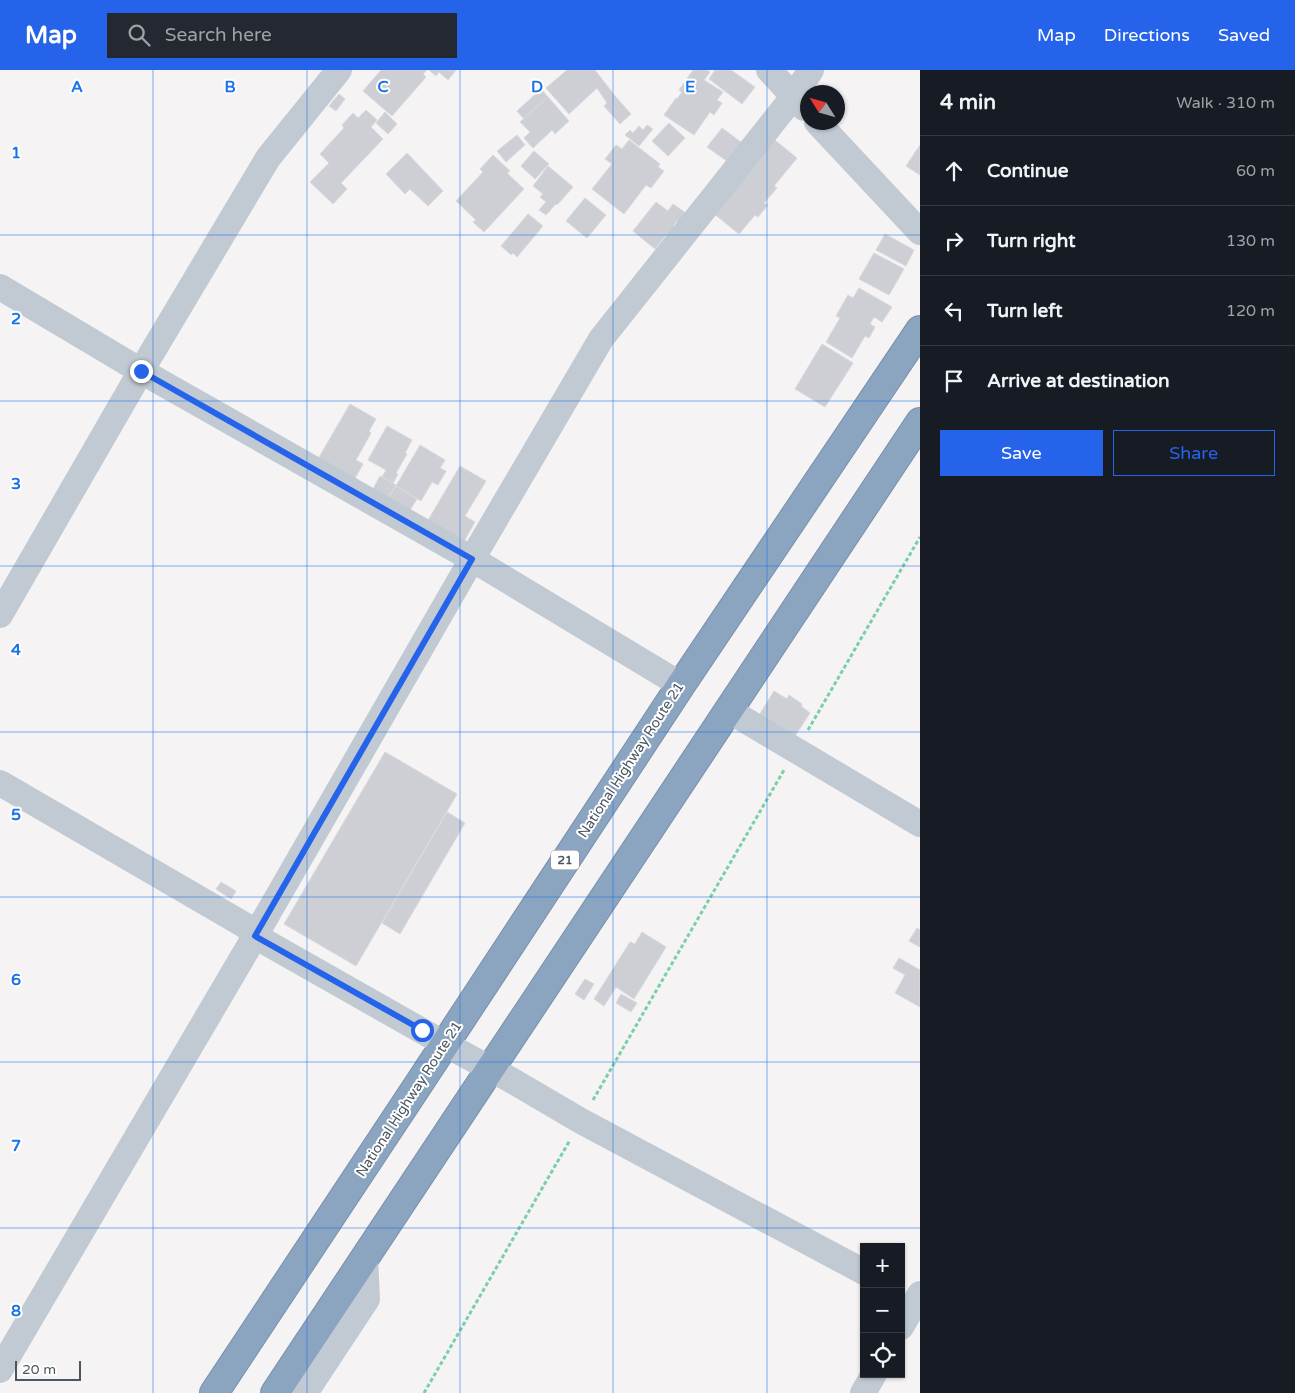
<!DOCTYPE html>
<meta charset="utf-8">
<style>
body{margin:0;font-family:"Varela Round",sans-serif;background:#242831;color:#f1f3f6}
.controls{position:absolute;right:15px;bottom:15px;display:grid;overflow:hidden;border-radius:0px;box-shadow:0 1px 4px #0004}
.controls button{width:45px;height:45px;display:grid;place-items:center;padding:0;border:0;border-bottom:1px solid #363941;background:#171b24;color:#f1f3f6;font:25px sans-serif}
.compass{position:absolute;left:800px;top:15px;width:45px;height:45px;border-radius:50%;background:#171b24;box-shadow:0 1px 4px #0004;rotate:307deg}
.scale{position:absolute;left:15px;bottom:12px;width:66px;box-sizing:border-box;padding-left:5px;border:2px solid #4a5661;border-top:0;font-size:14px;line-height:18px;white-space:nowrap;color:#4a5661;-webkit-text-stroke:4px #fff;paint-order:stroke}
.stop{position:absolute;width:15px;height:15px;margin:-11px;border:4px solid #2563eb;border-radius:50%;background:#fff}
.stop.end{background:#2563eb;border-color:#fff;box-shadow:0 1px 5px #0008}
.list{margin:0;padding:0;list-style:none}
h2{display:flex;justify-content:space-between;align-items:center;height:65px;margin:0;padding:0 20px;font-size:21px}
h2 small{font-size:16px;font-weight:400;color:#9ea1a6}
.list li{display:grid;grid-template-columns:32px 1fr auto;gap:15px;align-items:center;box-sizing:border-box;height:70px;padding:0 20px;border-top:1px solid #363941}
.list b{display:block;font-size:19px;white-space:nowrap}
.list em{font-size:16px;font-style:normal;color:#9ea1a6}
.actions{display:flex;gap:10px;padding:15px 20px}
.actions a{flex:1;padding:11px 0;border:1px solid #2563eb;border-radius:0px;text-align:center;font-size:18px;color:#2563eb}
.actions .main{background:#2563eb;color:#fff}
.icon{flex:none;width:28px;height:28px;fill:none;stroke:currentColor;stroke-width:2;stroke-linecap:round;stroke-linejoin:round}
.map{position:relative;flex:none;width:920px;height:1323px;overflow:hidden}
header{display:flex;align-items:center;gap:30px;box-sizing:border-box;height:70px;padding:0 25px;background:#2563eb;color:#fff}
header strong{font-size:24px}
nav{display:flex;gap:28px;margin-inline-start:auto;font-size:18px}
.search{width:350px;height:45px;background:#242831;display:flex;align-items:center;gap:12px;box-sizing:border-box;padding:0 18px;border-radius:0px;color:#9ea1a6;font-size:19px}
main{display:flex}
aside{flex:1;background:#171b24}
.map>svg:first-child{display:block}
</style>
<header>
<strong>Map</strong>
<div class="search"><svg class="icon" aria-label="search" viewBox="0 0 24 24"><circle cx="10" cy="10" r="6"/><path d="M15 15l6 6"/></svg>Search here</div>
<nav><a>Map</a><a>Directions</a><a>Saved</a></nav>
</header>
<main>
<div class="map">
<svg width="920" height="1323" viewBox="0 0 920 1323">
<rect width="100%" height="100%" fill="#f5f3f3"/>
<!-- building -->
<path fill="#cdcfd5" stroke="#d7d9de" d="M381,0H427L423,4L426,7L392,46L363,21Z
M429,0H456L448,10L439,2L436,6Z
M567,0H595L615,26L631,44L620,54L604,36L607,33L597,18L569,44L546,18Z
M693,0H707L710,2L704,10L723,22L717,30L722,33L714,45L710,42L694,65L664,45L676,28L677,29L682,22L679,20Z
M715,0H731L755,17L742,34L709,9Z
M541,19L548,27L524,49L517,41Z
M339,24L345,29L336,41L329,36Z
M548,27L569,51L555,64L552,60L533,78L524,68L530,62L520,52Z
M366,40L377,50L371,57L383,69L341,113L347,119L333,134L310,112L329,93L320,84L344,58L342,55L353,43L358,48Z
M385,42L397,54L388,64L376,53Z
M669,53L685,68L668,86L652,71Z
M647,55L653,59L639,76L625,65L630,60L633,63L639,56L643,60Z
M722,58L745,75L731,94L707,77Z
M517,65L525,75L506,92L497,81Z
M771,67L797,88L774,116L777,118L764,133L768,135L758,147L755,145L739,164L713,143Z
M629,70L660,94L658,97L664,101L651,118L646,115L624,144L592,119L612,94L605,89L616,75L622,79Z
M920,75V105L906,96Z
M534,81L549,94L535,109L521,96Z
M407,83L443,121L428,136L410,119L405,124L386,104Z
M493,85L510,101L507,103L524,119L484,162L473,152L476,150L456,131L483,102L480,99Z
M548,96L573,117L557,135L556,134L546,145L539,140L546,132L540,127L543,124L533,116Z
M585,128L606,145L587,168L566,151Z
M656,132L668,141L673,134L687,144L680,153L677,151L673,156L676,158L669,167L666,165L655,179L633,161Z
M528,144L543,156L517,187L513,183L511,185L501,176Z
M885,164L914,180L906,196L876,180Z
M874,183L904,199L889,225L859,209Z
M859,218L892,237L882,252L874,247L870,254L875,257L869,268L865,266L852,288L826,272L840,248L836,246L848,225L853,228Z
M822,274L853,293L825,337L795,319Z
M350,334L376,349L369,361L371,363L356,390L363,394L354,410L318,389Z
M387,356L412,370L405,383L407,384L396,403L398,404L393,413L382,407L386,400L368,390Z
M420,375L445,390L440,398L446,401L438,415L432,412L421,431L396,416Z
M460,396L486,411L465,446L475,452L463,473L427,452Z
M380,406L396,415L388,428L373,419Z
M396,416L417,429L408,443L387,430Z
M774,621L787,629L789,625L802,634L801,636L810,643L793,669L758,647Z
M385,682L457,724L356,896L284,854Z
M447,742L465,753L400,864L382,853Z
M221,812L236,821L231,829L216,819Z
M917,858L920,860V877L909,871Z
M642,862L666,877L634,929L616,917L604,936L594,929L630,872L635,874Z
M899,888L920,900V937L895,923L905,905L893,898Z
M585,909L594,914L584,930L575,924Z
M621,924L637,933L631,942L616,933Z"/>
<g fill="none" stroke-linecap="round" stroke-linejoin="round">
<!-- highway casing -->
<g stroke="#7690ad" stroke-width="30">
<path id="highway" d="M214,1323L420,1012L681,615L920,260
M275,1323L920,352"/>
</g>
<!-- path -->
<path stroke="#7ad0a6" stroke-width="3" stroke-dasharray="4 2.5" stroke-linecap="butt" d="M808,660L920,467
M593,1030L784,700
M424,1323L570,1070"/>
<!-- street -->
<path stroke="#c1cad2" stroke-width="26" d="M769,0L804,38
M817,52L920,162
M0,217L141,301L472,489L681,615
M0,545L141,301L268,88L339,0
M728,640L920,754
M0,713L246,856L255,866L445,974L511,1010L581,1051L864,1202
M901,1257L920,1224
M0,1300L255,866L472,489L601,269L793,27L811,0
M305,1323L367,1229L365,1188
M863,1323L874,1304"/>
<!-- highway -->
<use href="#highway" stroke="#8ba5c1" stroke-width="28"/>
</g>
<g fill="none" stroke-linecap="round" stroke-linejoin="round">
<!-- route -->
<path stroke="#2563eb" stroke-width="6" d="M141,301L472,489L255,866L422,960"/>
</g>
<!-- grid -->
<path fill="none" stroke="#1a73e8" stroke-width="1" stroke-opacity="0.55" d="M153,0V1323M307,0V1323M460,0V1323M613,0V1323M767,0V1323M0,165H920M0,331H920M0,496H920M0,662H920M0,827H920M0,992H920M0,1158H920"/>
<g text-anchor="middle" dominant-baseline="central" stroke-width="4" stroke-linejoin="round" paint-order="stroke">
<!-- shield labels -->
<rect fill="#fff" stroke="#808990" stroke-width="1" x="551" y="780.5" width="28" height="19" rx="4"/>
<g font-size="12" font-weight="bold" fill="#4a5661">
<text x="565" y="790">21</text>
</g>
<!-- street labels -->
<g font-size="14" fill="#4a5661" stroke="#fff">
<text transform="translate(631 690) rotate(-57)">National Highway Route 21</text>
<text transform="translate(409 1029) rotate(-57)">National Highway Route 21</text>
</g>
</g>
<g font-size="16" text-anchor="middle" font-weight="bold" fill="#1a73e8" stroke="#fff" stroke-width="4" stroke-linejoin="round" paint-order="stroke">
<text x="77" y="22">A</text>
<text x="230" y="22">B</text>
<text x="383" y="22">C</text>
<text x="537" y="22">D</text>
<text x="690" y="22">E</text>
<text x="16" y="88">1</text>
<text x="16" y="254">2</text>
<text x="16" y="419">3</text>
<text x="16" y="585">4</text>
<text x="16" y="750">5</text>
<text x="16" y="915">6</text>
<text x="16" y="1081">7</text>
<text x="16" y="1246">8</text>
</g>
</svg>
<div class="controls">
<button>+</button>
<button>−</button>
<button><svg class="icon" aria-label="locate" viewBox="0 0 24 24"><circle cx="12" cy="12" r="6"/><path d="M12 2v4M12 18v4M2 12h4M18 12h4"/></svg></button>
</div>
<svg class="compass" viewBox="-18 -18 36 36"><path d="M0-13l5 13h-10z" fill="#e53935"/><path d="M0 13l5-13h-10z" fill="#9ea1a6"/></svg>
<div class="scale">20 m</div>
<div class="stop" style="left:422px;top:960px"></div>
<div class="stop end" style="left:141px;top:301px"></div>
</div>
<aside>
<h2>4 min<small>Walk · 310 m</small></h2>
<ul class="list">
<li><svg class="icon" aria-label="ahead" viewBox="0 0 24 24"><path d="M12 20V5M6 11l6-6 6 6"/></svg><div><b>Continue</b></div><em>60 m</em></li>
<li><svg class="icon" aria-label="right" viewBox="0 0 24 24"><path d="M7 20v-9h11M14 6l5 5-5 5"/></svg><div><b>Turn right</b></div><em>130 m</em></li>
<li><svg class="icon" aria-label="left" viewBox="0 0 24 24"><path d="M17 20v-9H6M10 6l-5 5 5 5"/></svg><div><b>Turn left</b></div><em>120 m</em></li>
<li><svg class="icon" aria-label="arrive" viewBox="0 0 24 24"><path d="M6 21V4h12l-3 4 3 4H6"/></svg><div><b>Arrive at destination</b></div></li>
</ul>
<div class="actions"><a class="main">Save</a><a>Share</a></div>
</aside>
</main>
